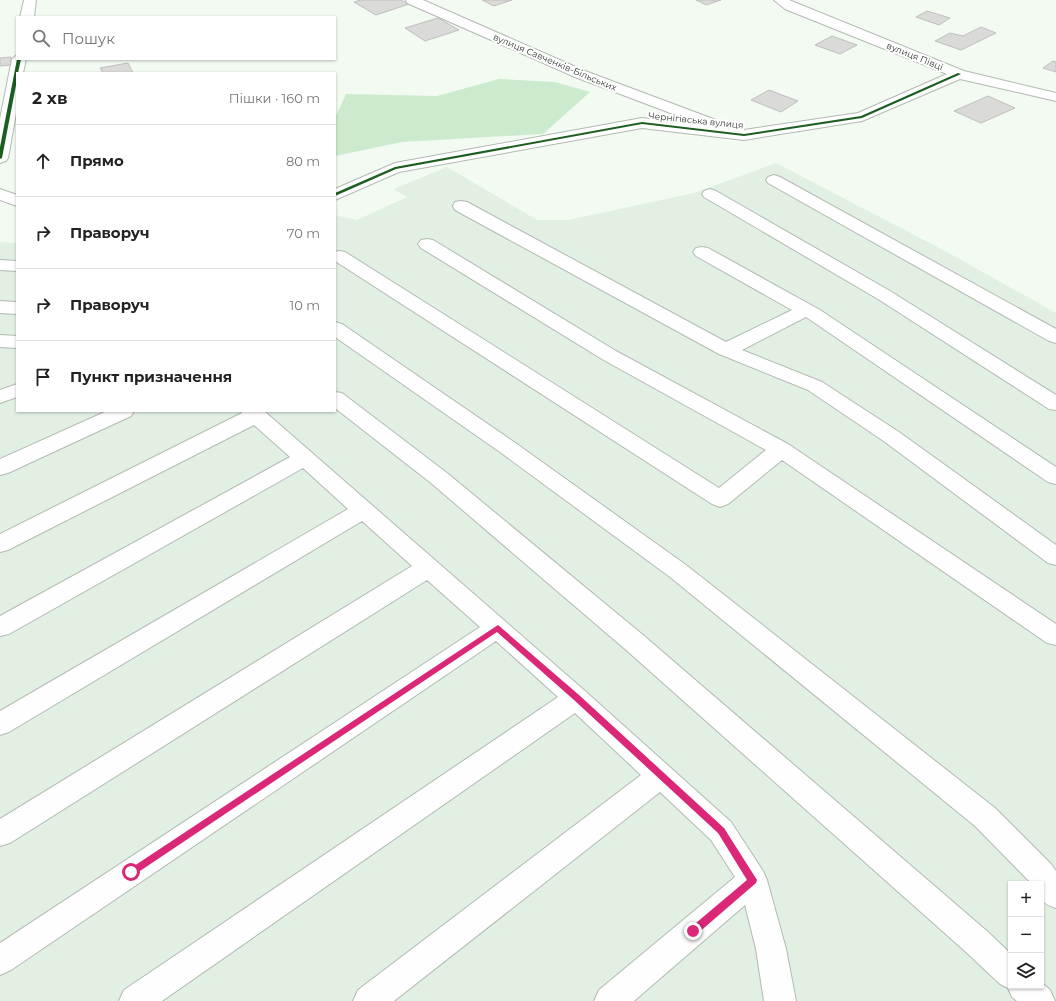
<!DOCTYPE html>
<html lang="uk">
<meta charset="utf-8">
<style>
body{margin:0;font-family:Montserrat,sans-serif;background:#f6f6f6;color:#222}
.controls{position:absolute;right:12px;bottom:12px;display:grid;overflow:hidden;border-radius:0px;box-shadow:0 1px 3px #0004}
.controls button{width:36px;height:36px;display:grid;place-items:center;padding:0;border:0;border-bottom:1px solid #e0e0e0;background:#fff;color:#222;font:20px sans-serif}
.stop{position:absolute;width:12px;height:12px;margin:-9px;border:3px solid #db2777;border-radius:50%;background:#fff}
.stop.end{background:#db2777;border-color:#fff;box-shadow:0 1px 4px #0008}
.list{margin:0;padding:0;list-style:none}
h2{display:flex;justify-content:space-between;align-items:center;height:52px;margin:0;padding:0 16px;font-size:17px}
h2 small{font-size:13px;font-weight:400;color:#767676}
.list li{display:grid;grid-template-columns:26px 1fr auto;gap:12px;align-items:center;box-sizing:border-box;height:72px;padding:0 16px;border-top:1px solid #e0e0e0}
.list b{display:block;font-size:15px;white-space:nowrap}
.list em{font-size:13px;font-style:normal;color:#767676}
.icon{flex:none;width:22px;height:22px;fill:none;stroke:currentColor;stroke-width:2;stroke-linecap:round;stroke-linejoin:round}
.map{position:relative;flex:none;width:1056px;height:1001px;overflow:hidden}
.search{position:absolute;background:#fff;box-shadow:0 1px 3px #0004;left:16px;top:16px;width:320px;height:44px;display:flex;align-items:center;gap:10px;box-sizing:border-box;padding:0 14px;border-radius:0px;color:#767676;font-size:15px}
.panel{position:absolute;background:#fff;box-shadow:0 1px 3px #0004;left:16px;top:72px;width:320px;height:340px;border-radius:0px}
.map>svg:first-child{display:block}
</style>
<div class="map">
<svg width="1056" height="1001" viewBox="0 0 1056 1001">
<rect width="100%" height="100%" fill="#f2faf2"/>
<!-- built -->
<path fill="#e2f0e3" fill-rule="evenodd" d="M776,163L947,252L1056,313V1001H0V242L17,243V411H335V215L357,220L407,197L394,189L447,167L537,220H568L694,193ZM1011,884H1041V986H1011Z"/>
<!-- green -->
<path fill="#ccebce" d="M499,79L555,82L590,92L543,134L402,142L335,156V118L346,94L437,96Z"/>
<!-- building -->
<path fill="#dadbd9" stroke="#bfc0be" d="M361,0H401L409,4L376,15L354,2Z
M482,0H512L494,6Z
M696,0H721L706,5Z
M927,11L950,18L939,25L916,17Z
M438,18L459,30L425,41L405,28Z
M981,27L996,33L961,50L935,41L950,33L963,36Z
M832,36L857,45L840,54L815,45Z
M11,57V65L0,66V58Z
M1053,61L1056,62V72L1043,68Z
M128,63L133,73H103L100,68Z
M769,90L798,101L781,112L751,100Z
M988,96L1015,108L981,123L954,111Z"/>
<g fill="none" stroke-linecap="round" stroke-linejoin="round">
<!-- minor casing -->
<g stroke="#b3b9b3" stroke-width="2">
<path id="minor" d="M24,0H36L34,17H20Z
M406,0H423L585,71L716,120L719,123L714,127L744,130L858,113L947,74L785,9L774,0H789L964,71L1056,93V101L960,79L862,121L744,140L642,128L399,172L335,200V189L395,163L642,118L705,126L575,77L407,3Z
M17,55V59H26L23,73H17V108L8,158L6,161L0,163V119L12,59Z
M774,175L780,177L1056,329V343L1049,341L768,183L766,180L768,177Z
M0,189L17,195V206L0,200Z
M710,189L716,191L890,291L1056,395V410L1049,409L878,299L704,197L702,194L704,191Z
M461,201L467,202L726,342L792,310L696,256L693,252L696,248L702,247L708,248L820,310L1056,467V484L1048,482L806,317L742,350L822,382L899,432L1056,545V565L1048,563L885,442L808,390L719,354L455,210L453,206L455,202Z
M427,239L433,240L616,351L788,444L1056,624V645L1047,643L782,460L728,504L720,507L712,504L335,261V252L339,251L345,252L719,488L766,450L602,359L421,248L418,244L421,240Z
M0,260L17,261V271L0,270Z
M0,301L17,302V314L0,313Z
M335,322L342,324L514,442L686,565L995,808L1051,864L1056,871V908C1041,903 1041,900 1041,884H1032L975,826L670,577L500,452L335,337Z
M0,335L17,336V348L0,347Z
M17,384V397L0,403V390Z
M335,392L342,393L447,473L643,635L988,932L1011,954V986H1041V982L1050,990L1055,1001H1017L1012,997L1008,988L1000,984L966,952L625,649L431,483L335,408Z
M107,411H134L131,416L8,473L0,475V459Z
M241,411H264L585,691L731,822L763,871L767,880L786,949L796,1001H764L756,949L745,905L634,1001H594L599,990L735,877L711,840L660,792L394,1001H353L358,990L641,775L575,713L162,1001H119L124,990L558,697L496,641L11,970L0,975V943L480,627L427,580L10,843L0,846V819L412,566L362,521L9,732L0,735V711L348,509L303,468L9,634L0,636V616L290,457L254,425L8,550L0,552V534L242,413Z"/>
</g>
<!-- minor -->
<use href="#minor" fill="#fdfefd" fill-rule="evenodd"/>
<!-- cycleway casing -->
<g stroke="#fff" stroke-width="2">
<path id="cycleway" d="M17,59H21L18,73H17V80L2,158L0,159V147Z
M958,73L961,74L862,118L744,136L642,124L396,169L335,196V193L395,167L642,122L744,134L861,116Z"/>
</g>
<!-- cycleway -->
<use href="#cycleway" fill="#1b5e20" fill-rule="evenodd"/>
</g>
<!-- route -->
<path fill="#db2777" d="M498,625L579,695L724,828L757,880L756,883L697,934L693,935L690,934L689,931L690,928L747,880L718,833L574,700L497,632L134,875H128L127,872L128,870Z"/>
<g text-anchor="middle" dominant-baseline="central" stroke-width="4" stroke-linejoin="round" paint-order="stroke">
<!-- far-street labels -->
<g font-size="9" fill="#323832" stroke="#fff">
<text transform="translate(915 56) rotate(22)">вулиця Півці</text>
<text transform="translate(555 62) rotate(23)">вулиця Савченків-Більських</text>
<text transform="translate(696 120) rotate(6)">Чернігівська вулиця</text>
</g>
</g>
</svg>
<div class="controls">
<button>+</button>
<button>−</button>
<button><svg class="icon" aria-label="layers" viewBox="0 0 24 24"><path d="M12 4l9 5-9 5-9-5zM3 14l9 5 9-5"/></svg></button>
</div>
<div class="stop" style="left:131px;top:872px"></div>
<div class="stop end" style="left:693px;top:931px"></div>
<div class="search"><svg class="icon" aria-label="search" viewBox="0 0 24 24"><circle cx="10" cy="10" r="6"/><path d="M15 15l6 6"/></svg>Пошук</div>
<section class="panel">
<h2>2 хв<small>Пішки · 160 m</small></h2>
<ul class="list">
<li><svg class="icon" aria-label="ahead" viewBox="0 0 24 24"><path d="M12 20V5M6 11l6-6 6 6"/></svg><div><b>Прямо</b></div><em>80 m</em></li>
<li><svg class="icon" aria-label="right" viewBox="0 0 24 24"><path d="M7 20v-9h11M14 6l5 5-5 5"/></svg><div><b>Праворуч</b></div><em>70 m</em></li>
<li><svg class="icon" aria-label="right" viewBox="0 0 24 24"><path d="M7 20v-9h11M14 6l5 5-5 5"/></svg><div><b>Праворуч</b></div><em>10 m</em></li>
<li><svg class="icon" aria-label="arrive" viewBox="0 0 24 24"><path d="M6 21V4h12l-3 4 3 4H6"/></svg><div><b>Пункт призначення</b></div></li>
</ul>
</section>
</div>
